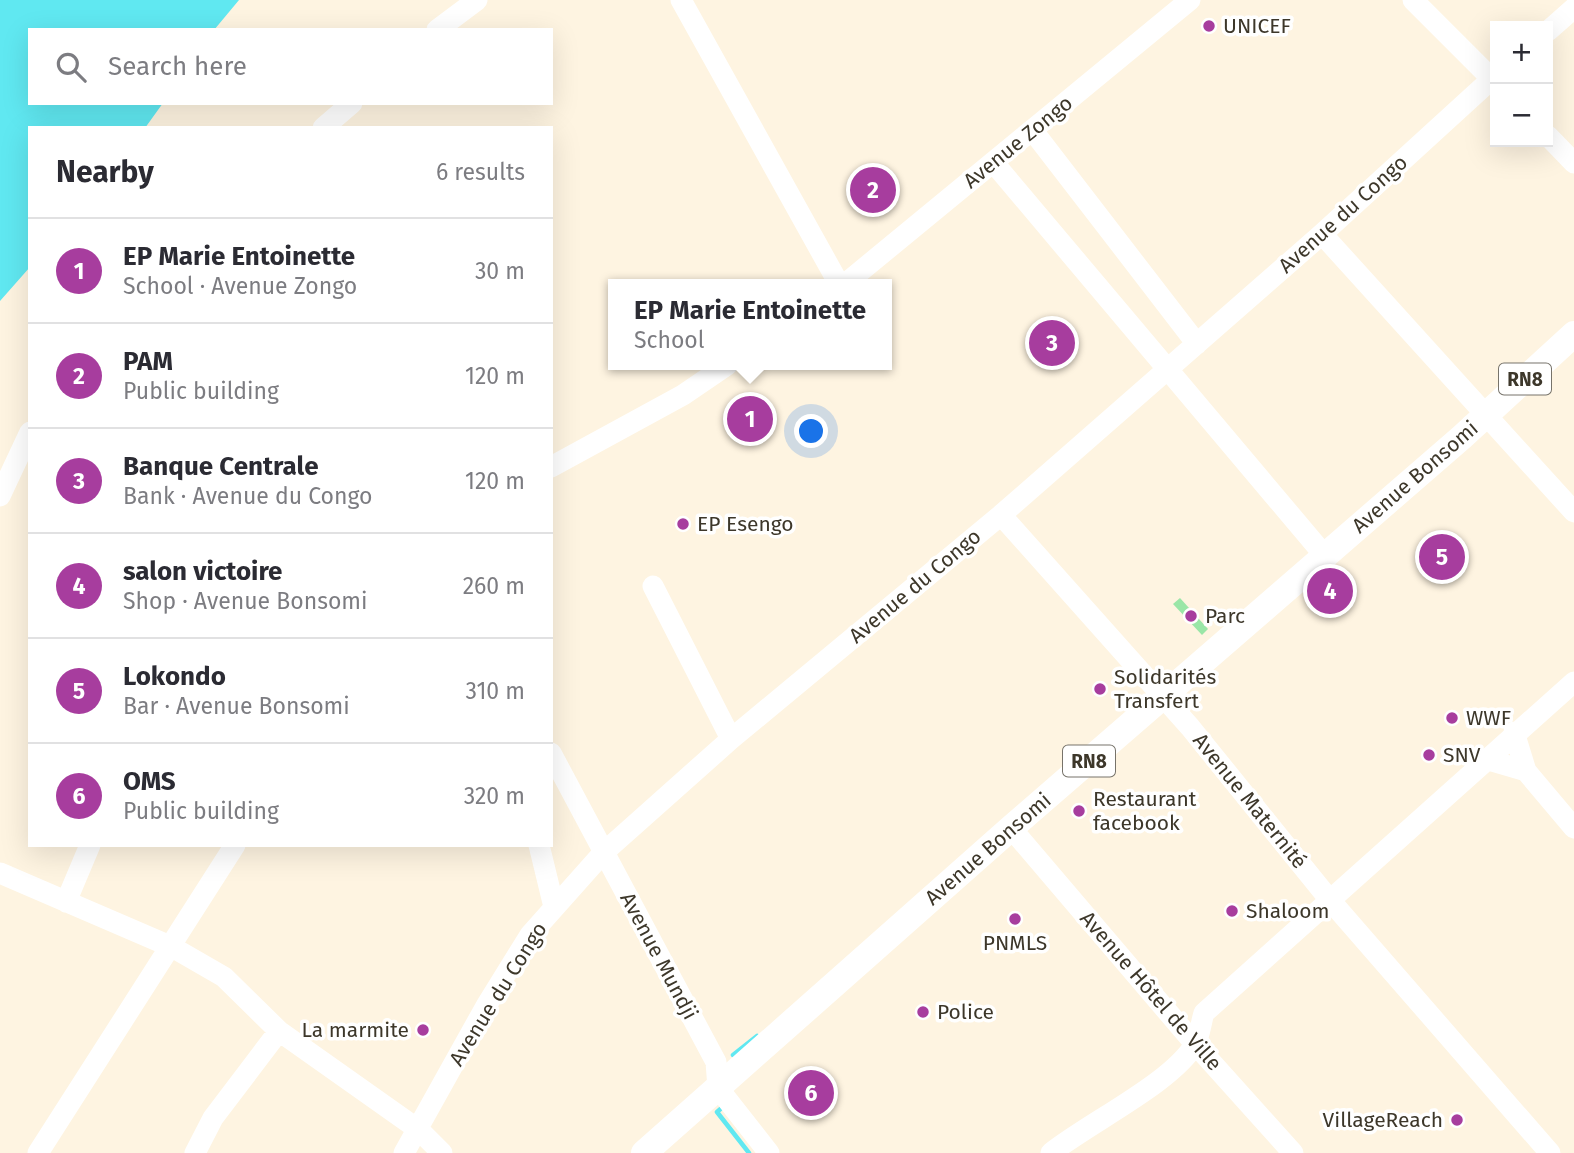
<!DOCTYPE html>
<meta charset="utf-8">
<style>
body{margin:0;font-family:"Fira Sans",sans-serif;background:#f7f7f7;color:#2b2b33}
.controls{position:absolute;right:21px;top:21px;display:grid;overflow:hidden;border-radius:0px;box-shadow:0 7px 28px #0002}
.controls button{width:63px;height:63px;display:grid;place-items:center;padding:0;border:0;border-bottom:2px solid #e1e1e2;background:#fff;color:#2b2b33;font:35px sans-serif}
.you{position:absolute;left:812px;top:432px;width:24px;height:24px;margin:-18px;border:5px solid #fff;border-radius:50%;background:#1a73e8;box-shadow:0 0 0 10px #1a73e833}
.badge{display:grid;place-items:center;width:46px;height:46px;border-radius:50%;background:#a73d9e;color:#fff;font-size:23px;font-weight:700}
.pin{position:absolute;translate:-50% -50%;border:4px solid #fff;box-shadow:0 2px 7px #0006}
.popup{position:absolute;left:608px;top:279px;width:284px;height:91px;box-sizing:border-box;display:grid;place-content:center;border-radius:0px;background:#fff;filter:drop-shadow(0 2px 5px #0005);font-size:23px;white-space:nowrap;color:#7c7c81}
.popup b{font-size:26px;color:#2b2b33}
.popup::after{content:'';position:absolute;left:50%;top:100%;margin-left:-14px;border:14px solid transparent;border-top-color:#fff}
.list{margin:0;padding:0;list-style:none}
h2{display:flex;justify-content:space-between;align-items:center;height:91px;margin:0;padding:0 28px;font-size:30px}
h2 small{font-size:23px;font-weight:400;color:#7c7c81}
.list li{display:grid;grid-template-columns:46px 1fr auto;gap:21px;align-items:center;box-sizing:border-box;height:105px;padding:0 28px;border-top:2px solid #e1e1e2}
.list b{display:block;font-size:26px;white-space:nowrap}
.list p{margin:0;font-size:23px;white-space:nowrap;color:#7c7c81}
.list em{font-size:23px;font-style:normal;color:#7c7c81}
.icon{flex:none;width:38px;height:38px;fill:none;stroke:currentColor;stroke-width:2;stroke-linecap:round;stroke-linejoin:round}
.map{position:relative;flex:none;width:1574px;height:1153px;overflow:hidden}
.search{position:absolute;background:#fff;box-shadow:0 7px 28px #0002;left:28px;top:28px;width:525px;height:77px;display:flex;align-items:center;gap:18px;box-sizing:border-box;padding:0 24px;border-radius:0px;color:#7c7c81;font-size:26px}
.panel{position:absolute;background:#fff;box-shadow:0 7px 28px #0002;left:28px;top:126px;width:525px;height:721px;border-radius:0px}
.map>svg:first-child{display:block}
</style>
<div class="map">
<svg width="1574" height="1153" viewBox="0 0 1574 1153">
<rect width="100%" height="100%" fill="#fef4e1"/>
<!-- green -->
<path fill="#9ae6a7" d="M1180,598L1208,629L1202,635L1173,604Z"/>
<!-- water -->
<path fill="#60e8f1" d="M0,0H239L214,30H30V103H163L145,128H30V267L0,301Z"/>
<g fill="none" stroke-linecap="round" stroke-linejoin="round">
<!-- stream -->
<path stroke="#60e8f1" stroke-width="4.5" d="M733,1055L757,1036
M725,1105L717,1112L749,1153"/>
<!-- minor -->
<path stroke="#fff" stroke-width="21" d="M681,0L839,284
M1413,0L1495,82
M437,30L477,0
M1548,31L1574,8
M323,128L352,103
M1033,131L1197,344
M1548,136L1574,163
M993,162L1325,556
M1322,234L1574,512
M845,284L1190,0
M551,467L683,395L727,365
M0,496L30,432
M1001,515L1190,727L1329,899L1550,1153
M653,586L731,739
M1514,732L1526,771L1574,828
M551,753L716,1062L718,1088L769,1153
M1485,759L1526,771
M1011,828L1195,1044L1293,1153
M539,845L554,907
M0,873L172,947L224,977L279,1031L419,1130L442,1153
M66,902L90,845
M38,1153L235,845
M195,1153L213,1118L279,1031
M404,1153L486,1006L530,935L603,853L731,739L1001,515L1322,234L1495,76
M1051,1153C1090,1122 1172,1083 1195,1044C1200,1036 1201,1022 1204,1013L1574,682"/>
<!-- major -->
<path stroke="#fff" stroke-width="26" d="M644,1153L1011,828L1462,437L1574,334"/>
</g>
<!-- markers -->
<g fill="#a73d9e" stroke="#fff" stroke-width="2.5">
<circle cx="1209" cy="26" r="7"/>
<circle cx="683" cy="524" r="7"/>
<circle cx="1191" cy="616" r="7"/>
<circle cx="1100" cy="689" r="7"/>
<circle cx="1452" cy="718" r="7"/>
<circle cx="1429" cy="755" r="7"/>
<circle cx="1079" cy="811" r="7"/>
<circle cx="1232" cy="911" r="7"/>
<circle cx="1015" cy="919" r="7"/>
<circle cx="923" cy="1012" r="7"/>
<circle cx="423" cy="1030" r="7"/>
<circle cx="1457" cy="1120" r="7"/>
</g>
<g text-anchor="middle" dominant-baseline="central" stroke-width="7" stroke-linejoin="round" paint-order="stroke">
<!-- shield labels -->
<g fill="#fff" stroke="#77736a" stroke-width="2">
<rect x="1499" y="363.5" width="52" height="31" rx="5"/>
<rect x="1063" y="745.5" width="52" height="31" rx="5"/>
</g>
<g font-size="19" font-weight="bold" fill="#3d372a">
<text x="1525" y="379">RN8</text>
<text x="1089" y="761">RN8</text>
</g>
<!-- poi labels -->
<g font-size="21" fill="#3d372a" stroke="#fff" text-anchor="start">
<text x="1223" y="26">UNICEF</text>
<text x="697" y="524">EP Esengo</text>
<text x="1205" y="616">Parc</text>
<text x="1114" y="677">Solidarités<tspan x="1114" dy="24">Transfert</tspan></text>
<text x="1466" y="718">WWF</text>
<text x="1443" y="755">SNV</text>
<text x="1093" y="799">Restaurant<tspan x="1093" dy="24">facebook</tspan></text>
<text x="1246" y="911">Shaloom</text>
<text x="1015" y="943" text-anchor="middle">PNMLS</text>
<text x="937" y="1012">Police</text>
<text x="409" y="1030" text-anchor="end">La marmite</text>
<text x="1443" y="1120" text-anchor="end">VillageReach</text>
</g>
<!-- street labels -->
<g font-size="21" fill="#3d372a" stroke="#fff">
<text transform="translate(1018 142) rotate(-39)">Avenue Zongo</text>
<text transform="translate(1343 214) rotate(-42)">Avenue du Congo</text>
<text transform="translate(1415 477) rotate(-41)">Avenue Bonsomi</text>
<text transform="translate(915 586) rotate(-40)">Avenue du Congo</text>
<text transform="translate(1250 801) rotate(51)">Avenue Maternité</text>
<text transform="translate(988 849) rotate(-41)">Avenue Bonsomi</text>
<text transform="translate(659 956) rotate(62)">Avenue Mundji</text>
<text transform="translate(1151 991) rotate(49)">Avenue Hôtel de Ville</text>
<text transform="translate(498 994) rotate(-58)">Avenue du Congo</text>
</g>
</g>
</svg>
<div class="controls">
<button>+</button>
<button>−</button>
</div>
<div class="you"></div>
<div class="pin badge" style="left:750px;top:419px">1</div>
<div class="popup"><b>EP Marie Entoinette</b>School</div>
<div class="pin badge" style="left:873px;top:190px">2</div>
<div class="pin badge" style="left:1052px;top:343px">3</div>
<div class="pin badge" style="left:1330px;top:591px">4</div>
<div class="pin badge" style="left:1442px;top:557px">5</div>
<div class="pin badge" style="left:811px;top:1093px">6</div>
<div class="search"><svg class="icon" aria-label="search" viewBox="0 0 24 24"><circle cx="10" cy="10" r="6"/><path d="M15 15l6 6"/></svg>Search here</div>
<section class="panel">
<h2>Nearby<small>6 results</small></h2>
<ul class="list">
<li><span class="badge">1</span><div><b>EP Marie Entoinette</b><p>School · Avenue Zongo</p></div><em>30 m</em></li>
<li><span class="badge">2</span><div><b>PAM</b><p>Public building</p></div><em>120 m</em></li>
<li><span class="badge">3</span><div><b>Banque Centrale</b><p>Bank · Avenue du Congo</p></div><em>120 m</em></li>
<li><span class="badge">4</span><div><b>salon victoire</b><p>Shop · Avenue Bonsomi</p></div><em>260 m</em></li>
<li><span class="badge">5</span><div><b>Lokondo</b><p>Bar · Avenue Bonsomi</p></div><em>310 m</em></li>
<li><span class="badge">6</span><div><b>OMS</b><p>Public building</p></div><em>320 m</em></li>
</ul>
</section>
</div>
